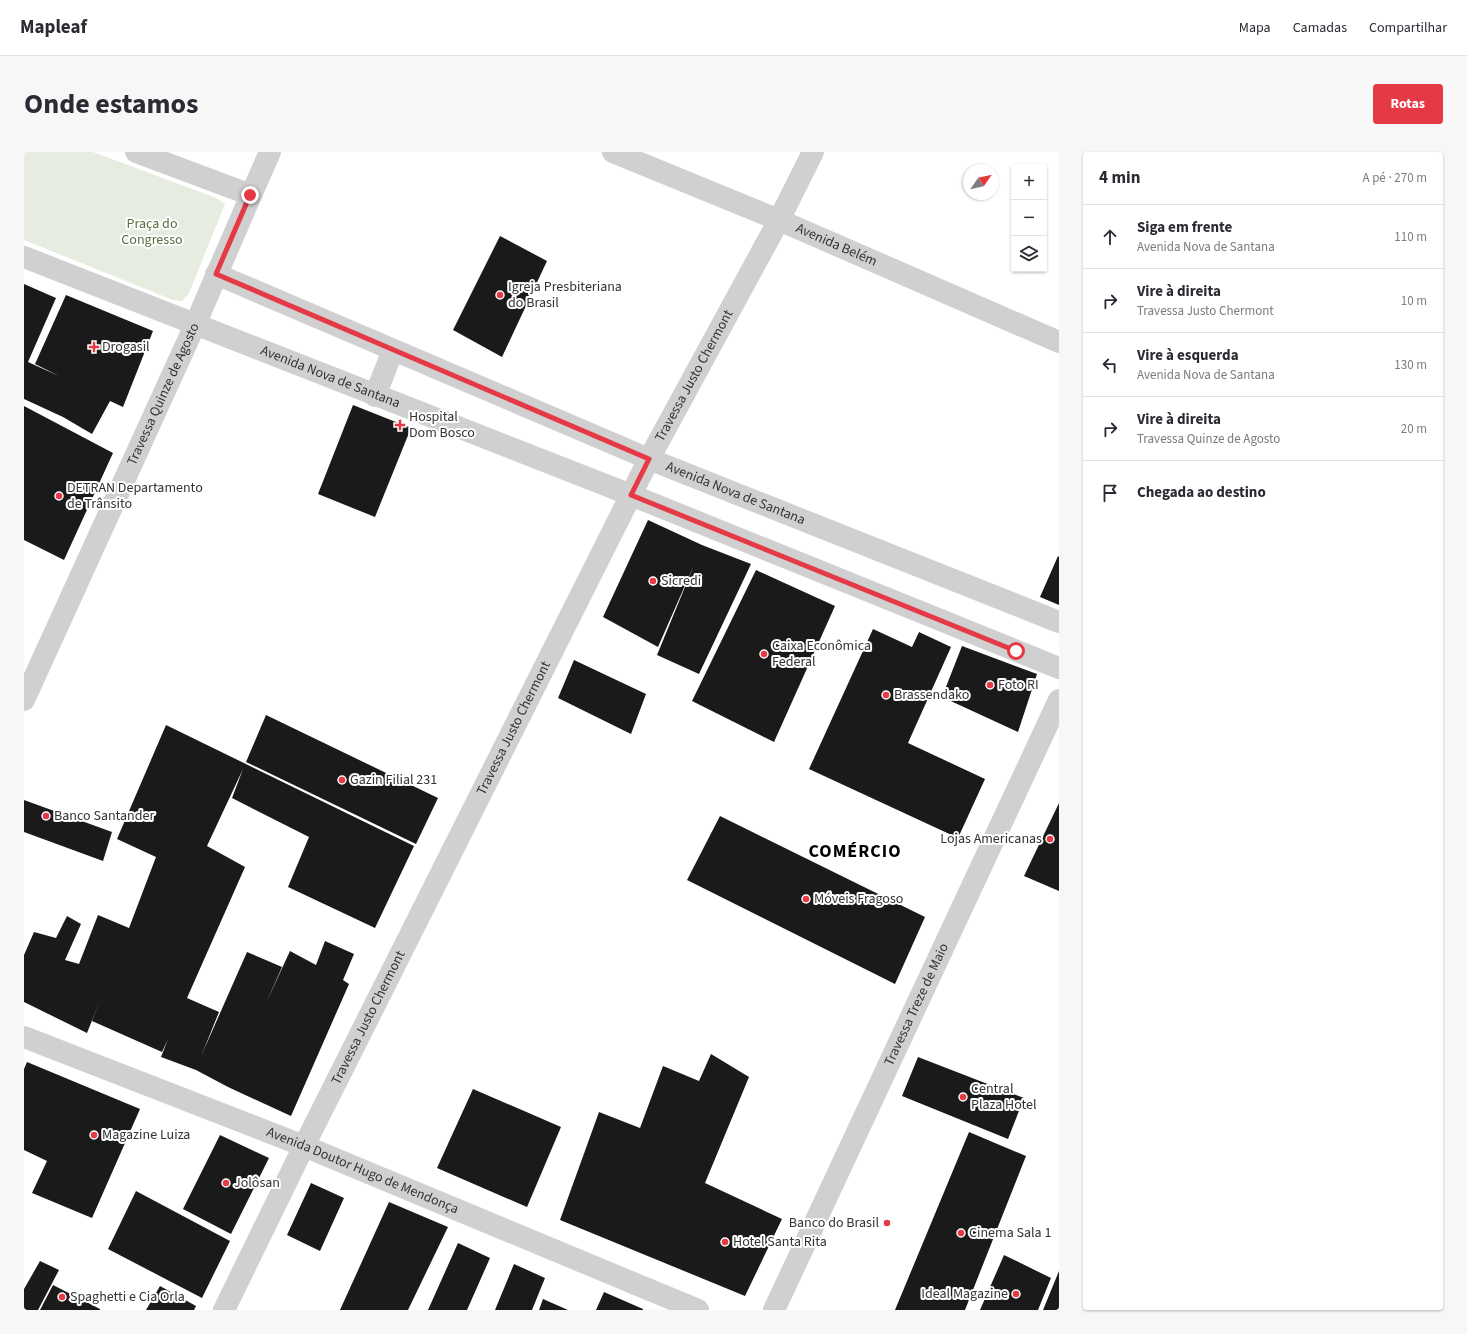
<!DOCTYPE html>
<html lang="pt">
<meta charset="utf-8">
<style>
body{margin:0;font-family:"Source Sans 3",sans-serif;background:#f7f7f7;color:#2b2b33}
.controls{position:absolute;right:12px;top:12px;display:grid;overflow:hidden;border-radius:4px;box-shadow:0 1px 3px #0004}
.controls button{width:36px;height:36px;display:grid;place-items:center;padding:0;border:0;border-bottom:1px solid #e1e1e2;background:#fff;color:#2b2b33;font:20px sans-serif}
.compass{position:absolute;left:939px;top:12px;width:36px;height:36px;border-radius:50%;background:#fff;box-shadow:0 1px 3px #0004;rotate:56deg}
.stop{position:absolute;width:12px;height:12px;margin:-9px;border:3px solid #e63946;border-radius:50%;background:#fff}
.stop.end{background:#e63946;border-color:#fff;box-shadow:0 1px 4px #0008}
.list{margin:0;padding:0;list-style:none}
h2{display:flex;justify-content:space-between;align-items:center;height:52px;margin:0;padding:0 16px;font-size:17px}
h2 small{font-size:13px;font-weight:400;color:#7c7c81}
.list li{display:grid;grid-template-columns:26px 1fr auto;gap:12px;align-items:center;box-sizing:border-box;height:64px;padding:0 16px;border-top:1px solid #e1e1e2}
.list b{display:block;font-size:15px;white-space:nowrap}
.list p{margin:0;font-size:13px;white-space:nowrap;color:#7c7c81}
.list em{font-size:13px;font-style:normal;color:#7c7c81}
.icon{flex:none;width:22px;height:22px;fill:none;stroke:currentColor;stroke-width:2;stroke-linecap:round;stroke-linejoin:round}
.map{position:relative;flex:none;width:1035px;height:1158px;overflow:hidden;border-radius:4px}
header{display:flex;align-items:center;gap:24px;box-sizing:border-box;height:56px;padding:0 20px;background:#fff;border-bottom:1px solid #e1e1e2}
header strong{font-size:19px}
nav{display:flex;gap:22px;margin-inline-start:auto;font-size:14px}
.intro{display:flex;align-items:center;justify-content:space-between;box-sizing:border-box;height:96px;padding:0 24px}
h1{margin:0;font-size:28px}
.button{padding:10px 18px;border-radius:4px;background:#e63946;color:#fff;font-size:14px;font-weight:700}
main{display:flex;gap:24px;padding:0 24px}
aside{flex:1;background:#fff;border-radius:4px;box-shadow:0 1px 3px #0004}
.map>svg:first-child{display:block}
</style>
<header>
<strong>Mapleaf</strong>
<nav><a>Mapa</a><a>Camadas</a><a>Compartilhar</a></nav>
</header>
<div class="intro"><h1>Onde estamos</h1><a class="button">Rotas</a></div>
<main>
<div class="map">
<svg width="1035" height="1158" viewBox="0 0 1035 1158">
<rect width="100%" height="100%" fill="#fff"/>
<!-- green -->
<path fill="#e6ecdf" d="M0,0H69L192,46L201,52L165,141L158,149L149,148L0,88Z"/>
<!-- building -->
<path fill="#1a1a1a" d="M476,84L523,109L478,205L429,178Z
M0,132L32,146L4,210L35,224L11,212L42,143L129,179L99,255L86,249L68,282L39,265L0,247Z
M329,253L387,276L351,365L294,342Z
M0,254L89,301L40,408L0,388Z
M624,368L678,393L727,412L675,522L633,503L670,413L634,495L579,465Z
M1034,404L1035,405V453L1016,445Z
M732,418L811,454L750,590L668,549Z
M849,477L888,495L895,480L927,495L884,591L961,627L934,686L785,617Z
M938,494L1013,522L994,580L918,545Z
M550,508L622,542L607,582L534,546Z
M242,563L414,646L392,692L222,610Z
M142,573L390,694L351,776L264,735L285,685L208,646L219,617L183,694L221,715L163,846L195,860L178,902L223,800L258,815L242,851L266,799L292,813L301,789L330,802L319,828L325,832L267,964L204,935L172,918L137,905L144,887L138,900L68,869L77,846L63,881L0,850V803L10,780L32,786L43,764L57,772L41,808L55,812L74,763L105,776L132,705L93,687Z
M0,648L88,680L79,709L0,680Z
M1035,651V739L1000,724Z
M696,664L901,765L871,832L663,728Z
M687,902L725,925L681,1031L758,1067L721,1144L536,1068L575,960L616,976L639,914L675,929Z
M894,905L1000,946L984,987L878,944Z
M3,910L116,957L68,1066L8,1041L23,1009L0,998V917Z
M449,937L537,975L503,1055L413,1016Z
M945,980L1002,1004L941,1158H871Z
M196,983L245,1006L207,1082L159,1057Z
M287,1031L320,1046L296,1099L263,1083Z
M112,1039L206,1089L178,1146L84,1097Z
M365,1050L424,1075L384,1158H316Z
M434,1091L466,1106L443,1158H404Z
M980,1103L1027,1126L1014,1158H956Z
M16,1109L35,1118L14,1158H0V1137Z
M490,1112L521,1126L508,1158H471Z
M1035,1119V1158H1019Z
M29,1133L76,1157V1158H16Z
M136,1134L172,1154L170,1158H122Z
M580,1140L619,1157V1158H572Z
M519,1147L544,1158H515Z"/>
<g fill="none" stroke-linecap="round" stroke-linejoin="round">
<!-- minor -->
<g stroke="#d0d0d0" stroke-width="22">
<path id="s1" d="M589,0L755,68L1035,190"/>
<path d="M227,43L246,0"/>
</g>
<!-- tertiary -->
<g stroke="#d0d0d0" stroke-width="22">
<path id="s2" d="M0,105L607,343L1035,516"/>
<path id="s3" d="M192,122L625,307L1035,470"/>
<path d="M351,244L369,198"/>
<path id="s4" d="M0,548L171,173L227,43L112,0"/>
<path id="s5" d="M0,885L280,994L674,1158"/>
<path id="s6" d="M200,1158L280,994L625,307L755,68L789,0"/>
<path id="s7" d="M750,1158L1035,548"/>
</g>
</g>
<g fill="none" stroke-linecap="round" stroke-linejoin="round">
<!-- route -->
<path stroke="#e63946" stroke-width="5" d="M226,43L192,122L625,307L607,343L992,499"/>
</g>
<!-- markers -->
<g fill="#e63946" stroke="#fff" stroke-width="1.5">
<circle cx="476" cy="143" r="4"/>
<path d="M68 189h4v4h4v4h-4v4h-4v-4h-4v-4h4z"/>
<path d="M374 267h4v4h4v4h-4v4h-4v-4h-4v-4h4z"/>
<circle cx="35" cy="344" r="4"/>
<circle cx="629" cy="429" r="4"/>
<circle cx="740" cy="502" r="4"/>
<circle cx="966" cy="533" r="4"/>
<circle cx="862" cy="543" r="4"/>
<circle cx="318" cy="628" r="4"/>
<circle cx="22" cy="664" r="4"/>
<circle cx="1026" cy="687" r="4"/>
<circle cx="782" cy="747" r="4"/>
<circle cx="939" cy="945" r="4"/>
<circle cx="70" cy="983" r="4"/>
<circle cx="202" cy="1031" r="4"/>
<circle cx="863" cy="1071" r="4"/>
<circle cx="937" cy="1081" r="4"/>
<circle cx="701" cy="1090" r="4"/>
<circle cx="992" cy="1142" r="4"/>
<circle cx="38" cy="1145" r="4"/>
</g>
<g text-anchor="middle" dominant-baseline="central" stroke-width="4" stroke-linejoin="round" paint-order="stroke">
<!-- park labels -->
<g font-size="14" fill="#56703f" stroke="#fff">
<text x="128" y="72">Praça do<tspan x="128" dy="16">Congresso</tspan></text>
</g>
<!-- street labels -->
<g font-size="14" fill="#333" stroke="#fff">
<text stroke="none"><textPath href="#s1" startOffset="242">Avenida Belém</textPath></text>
<text stroke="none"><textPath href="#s6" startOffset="1046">Travessa Justo Chermont</textPath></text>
<text stroke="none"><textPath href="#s2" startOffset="329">Avenida Nova de Santana</textPath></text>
<text stroke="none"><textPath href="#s4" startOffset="336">Travessa Quinze de Agosto</textPath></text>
<text stroke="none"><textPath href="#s3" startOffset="564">Avenida Nova de Santana</textPath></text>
<text stroke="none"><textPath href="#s6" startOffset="650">Travessa Justo Chermont</textPath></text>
<text stroke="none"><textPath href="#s7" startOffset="337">Travessa Treze de Maio</textPath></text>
<text stroke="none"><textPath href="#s6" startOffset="326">Travessa Justo Chermont</textPath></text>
<text stroke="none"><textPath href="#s5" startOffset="364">Avenida Doutor Hugo de Mendonça</textPath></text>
</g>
<!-- poi labels -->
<g font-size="14" fill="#333" stroke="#fff" text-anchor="start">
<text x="484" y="135">Igreja Presbiteriana<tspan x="484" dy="16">do Brasil</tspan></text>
<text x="78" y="195">Drogasil</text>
<text x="385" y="265">Hospital<tspan x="385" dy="16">Dom Bosco</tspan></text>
<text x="43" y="336">DETRAN Departamento<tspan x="43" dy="16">de Trânsito</tspan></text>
<text x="637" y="429">Sicredi</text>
<text x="748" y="494">Caixa Econômica<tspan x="748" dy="16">Federal</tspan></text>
<text x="974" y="533">Foto RI</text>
<text x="870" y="543">Brassendako</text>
<text x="326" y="628">Gazin Filial 231</text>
<text x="30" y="664">Banco Santander</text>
<text x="1018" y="687" text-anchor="end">Lojas Americanas</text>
<text x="790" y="747">Móveis Fragoso</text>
<text x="947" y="937">Central<tspan x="947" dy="16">Plaza Hotel</tspan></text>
<text x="78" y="983">Magazine Luiza</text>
<text x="210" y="1031">Jolôsan</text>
<text x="855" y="1071" text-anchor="end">Banco do Brasil</text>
<text x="945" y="1081">Cinema Sala 1</text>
<text x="709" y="1090">Hotel Santa Rita</text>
<text x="984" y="1142" text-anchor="end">Ideal Magazine</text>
<text x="46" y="1145">Spaghetti e Cia Orla</text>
</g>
<!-- district labels -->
<g font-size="18" font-weight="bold" letter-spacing="1" fill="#000" stroke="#fff">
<text x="831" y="699">COMÉRCIO</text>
</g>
</g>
</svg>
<div class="controls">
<button>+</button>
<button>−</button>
<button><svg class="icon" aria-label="layers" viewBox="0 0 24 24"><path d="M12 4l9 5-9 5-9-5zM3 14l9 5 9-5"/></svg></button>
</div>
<svg class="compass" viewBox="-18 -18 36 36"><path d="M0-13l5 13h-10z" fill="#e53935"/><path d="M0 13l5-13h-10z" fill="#7c7c81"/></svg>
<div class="stop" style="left:992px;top:499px"></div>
<div class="stop end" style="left:226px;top:43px"></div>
</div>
<aside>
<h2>4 min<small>A pé · 270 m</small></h2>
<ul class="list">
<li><svg class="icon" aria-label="ahead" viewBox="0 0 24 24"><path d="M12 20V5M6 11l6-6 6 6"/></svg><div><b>Siga em frente</b><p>Avenida Nova de Santana</p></div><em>110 m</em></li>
<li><svg class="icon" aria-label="right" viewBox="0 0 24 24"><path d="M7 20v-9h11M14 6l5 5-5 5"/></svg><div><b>Vire à direita</b><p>Travessa Justo Chermont</p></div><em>10 m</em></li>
<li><svg class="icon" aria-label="left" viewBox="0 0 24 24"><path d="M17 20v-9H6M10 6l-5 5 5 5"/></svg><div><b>Vire à esquerda</b><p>Avenida Nova de Santana</p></div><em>130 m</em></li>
<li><svg class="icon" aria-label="right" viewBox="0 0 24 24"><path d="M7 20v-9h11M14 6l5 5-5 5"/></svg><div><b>Vire à direita</b><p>Travessa Quinze de Agosto</p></div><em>20 m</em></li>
<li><svg class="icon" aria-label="arrive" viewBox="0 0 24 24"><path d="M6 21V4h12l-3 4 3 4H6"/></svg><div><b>Chegada ao destino</b></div></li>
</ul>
</aside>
</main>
